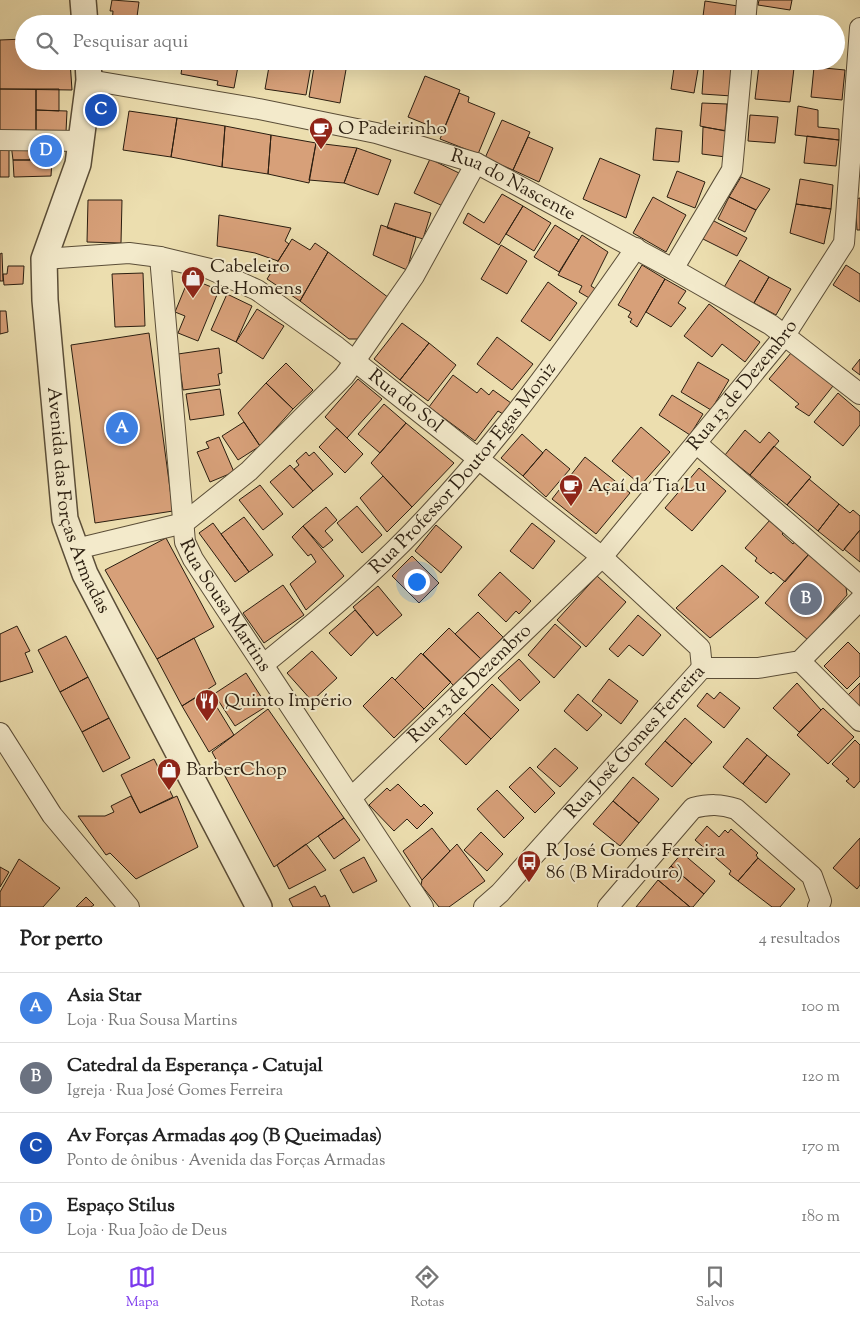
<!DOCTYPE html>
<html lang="pt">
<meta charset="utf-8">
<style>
body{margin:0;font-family:"Sorts Mill Goudy",serif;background:#f2f2f2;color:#222}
.you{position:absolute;left:416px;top:581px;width:18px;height:18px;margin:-12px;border:4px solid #fff;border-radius:50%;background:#1a73e8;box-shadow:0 0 0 8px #1a73e833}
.badge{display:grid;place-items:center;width:32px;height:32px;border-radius:50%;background:#7c3aed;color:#fff;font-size:16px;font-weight:700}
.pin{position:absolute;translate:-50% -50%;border:2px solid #fff;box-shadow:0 1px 5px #0006}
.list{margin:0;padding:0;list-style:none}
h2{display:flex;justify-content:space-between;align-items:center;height:65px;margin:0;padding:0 20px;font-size:21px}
h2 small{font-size:16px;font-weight:400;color:#767676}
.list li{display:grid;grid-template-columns:32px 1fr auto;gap:15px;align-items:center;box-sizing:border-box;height:70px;padding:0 20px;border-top:1px solid #e0e0e0}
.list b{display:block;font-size:19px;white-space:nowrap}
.list p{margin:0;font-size:16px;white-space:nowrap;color:#767676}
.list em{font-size:16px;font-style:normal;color:#767676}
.icon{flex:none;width:28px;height:28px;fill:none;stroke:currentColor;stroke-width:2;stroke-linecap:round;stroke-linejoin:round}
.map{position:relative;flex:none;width:860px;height:907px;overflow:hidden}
.search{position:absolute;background:#fff;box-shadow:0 5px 20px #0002;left:15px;right:15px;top:15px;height:55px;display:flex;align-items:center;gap:12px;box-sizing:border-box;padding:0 18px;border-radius:28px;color:#767676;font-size:19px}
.sheet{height:345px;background:#fff}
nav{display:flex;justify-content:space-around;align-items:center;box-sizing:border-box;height:70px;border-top:1px solid #e0e0e0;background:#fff;font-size:14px;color:#767676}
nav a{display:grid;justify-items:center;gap:2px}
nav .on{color:#7c3aed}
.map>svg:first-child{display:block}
</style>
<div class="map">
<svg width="860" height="907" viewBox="0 0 860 907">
<rect width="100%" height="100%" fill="#ecdeaf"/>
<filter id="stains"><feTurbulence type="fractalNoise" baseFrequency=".004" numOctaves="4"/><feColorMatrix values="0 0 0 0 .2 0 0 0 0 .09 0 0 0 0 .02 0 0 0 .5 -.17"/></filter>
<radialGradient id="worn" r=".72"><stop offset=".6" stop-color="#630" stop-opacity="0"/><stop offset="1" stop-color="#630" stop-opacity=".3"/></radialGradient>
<!-- building -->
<path fill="#d7a079" stroke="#2b1e10" d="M112,0L139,2L136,24H112L113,11H110Z
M759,0H792L790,10L758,5Z
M705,1L738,6L735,24H702Z
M760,20L783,24H759Z
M24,39V61H70L72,90L0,89V40Z
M118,61H141V64Z
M183,61H239L234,88L217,85L218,81L181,74Z
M270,61H312L306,95L265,89Z
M315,61L347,64L340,103L309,97Z
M675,61L699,64L694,93L671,89Z
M704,64L734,67L732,96L702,94Z
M759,65L794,68L790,102L755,99Z
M814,67L845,70L842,100L811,97Z
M425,76L460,90L443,131L408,117Z
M0,89H36V132H0Z
M36,89H59V111L36,110Z
M459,93L469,97L468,102L495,113L478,154L440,139Z
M702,103L727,104L725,131L700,126Z
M798,106L818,110V127L839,129V140L795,135Z
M36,110L67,111L66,132H36Z
M129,111L177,118L171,157L123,150Z
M750,115L778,117L775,143L748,141Z
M177,118L225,126L222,167L171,157Z
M502,120L530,132L513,170L485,158Z
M225,126L271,135L268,174L222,167Z
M703,127L728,131L726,157L702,154Z
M656,128L682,131L679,162L653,160Z
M271,135L316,143L309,183L268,174Z
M807,136L839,140L836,166L804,163Z
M528,137L553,148L539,182L513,170Z
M30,143V160H13L11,144Z
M316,143L357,148L344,183L309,180Z
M357,148L391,160L378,195L344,183Z
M0,150H9V177H0Z
M600,158L640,175L626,218L583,199Z
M430,159L459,173L443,206L414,193Z
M13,160H52L51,176L14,177Z
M677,171L705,182L695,208L667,197Z
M741,177L770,189L756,210L729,197Z
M800,179L833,185L831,209L796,204Z
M502,194L523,206L499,245L463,223L468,213L484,223Z
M653,197L686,215L666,252L633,233Z
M729,197L756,210L745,232L718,219Z
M860,198V230H857L855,199Z
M88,200H122L121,243L87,242Z
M395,203L431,213L423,239L387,228Z
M796,204L831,209L824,244L790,233Z
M523,206L551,223L534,251L506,234Z
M219,215L291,228L285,241L289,244L278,261L255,253L217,246Z
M712,220L747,238L737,256L703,239Z
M381,225L416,237L407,270L373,255Z
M555,225L579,240L559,272L534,257Z
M582,235L608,252L591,286L597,290L591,299L579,292L582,286L558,275Z
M292,239L310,250L315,243L328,252L300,301L267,279Z
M501,245L527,261L507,294L481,279Z
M328,252L389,298L361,339H349L300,301Z
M2,253L3,281H0V254Z
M740,260L769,277L752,306L723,289Z
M642,265L665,279L637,327L630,322L632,319L628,317L631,312L618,305Z
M846,265L860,274V302L833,285Z
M8,266H24L23,284L4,285L3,274H7Z
M143,273L145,326L115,327L112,274Z
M769,277L791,289L776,315L754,303Z
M189,278L219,290L198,341L178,333L185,316L175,312Z
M665,279L686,291L678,303L686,308L671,327L646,312Z
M548,282L577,303L550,341L521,321Z
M227,294L252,306L236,342L211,330Z
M709,304L760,342L745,362L722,344L712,357L684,336Z
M257,309L284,326L263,359L236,342Z
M0,311H6L8,332L0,334Z
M402,323L429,343L400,380L374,359Z
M149,333L173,511L95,523L71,345Z
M497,337L533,364L512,390L477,364Z
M429,343L456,365L428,401L400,380Z
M219,348L222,373L218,374L220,385L183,390L178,354Z
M791,353L833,386L809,416L795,407L799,404L769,379Z
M860,359V375L852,369Z
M698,362L729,380L711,410L681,392Z
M286,363L313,390L293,409L266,383Z
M453,375L477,393L481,388L489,395L493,390L511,403L503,414L498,411L475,441L429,407Z
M358,379L382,399L347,438L325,417Z
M266,383L293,409L260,446L238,413Z
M220,389L224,415L190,420L186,394Z
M838,393L860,412V425L843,446L814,422Z
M672,395L703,414L690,435L659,415Z
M384,404L406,423L380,453L358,434Z
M244,422L260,446L238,460L222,436Z
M406,423L454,463L412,507L371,463Z
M641,427L670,452L641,485L612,461Z
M337,428L363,454L345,473L319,447Z
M745,430L760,443L769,432L779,441L750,475L725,455Z
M522,434L543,453L523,476L501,458Z
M219,437L234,472L210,482L197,452L209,448L206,442Z
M774,446L811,477L787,505L750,475Z
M546,449L570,469L546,497L523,476Z
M306,452L309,456L314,452L333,474L313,491L294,469L299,465L296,461Z
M585,457L630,493L596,534L552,499Z
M290,465L313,491L293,508L270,482Z
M699,468L726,491L692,531L665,508Z
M383,476L412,507L387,532L360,498Z
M809,479L839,504L818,531L787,505Z
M260,485L283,514L263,530L239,500Z
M839,504L850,513L853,510L860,516V530L843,551L818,531Z
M357,506L382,535L362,553L337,523Z
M326,507L337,520L325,531L333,540L323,548L303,526Z
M244,517L273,555L249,572L221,534Z
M770,520L784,532L782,534L793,544L795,541L809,554L785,582L773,572L771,574L755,561L757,558L745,548Z
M213,523L249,572L235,582L199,533Z
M532,523L555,541L533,569L510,551Z
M436,525L462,547L441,573L415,551Z
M303,526L344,576L306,610L290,584L316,562L311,554L308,556L292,537Z
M860,530V562L844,549Z
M166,538L214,627L157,659L105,570Z
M809,554L846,587L847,595L808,640L765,603Z
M412,556L439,583L419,603L392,576Z
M722,565L759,597L710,638L676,608Z
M500,572L531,601L519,614L516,611L506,622L478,595Z
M597,576L626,602L586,647L557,620Z
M283,585L304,615L264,643L243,613Z
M378,586L402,615L377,636L353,607Z
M355,610L374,632L351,656L329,633Z
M478,612L503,637L481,659L455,634Z
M638,615L661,635L643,656L629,645L618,657L609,649Z
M555,624L581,647L554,678L528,655Z
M17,626L30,651L25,653L33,672L0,682V634Z
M449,628L481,659L454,686L423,654Z
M66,636L88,677L60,692L38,650Z
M194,638L216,684L182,706L157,659Z
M848,642L860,654V676L847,689L824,666Z
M312,651L337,678L312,701L287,673Z
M421,653L451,682L424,709L395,680Z
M519,659L540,682L520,701L498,678Z
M246,673L267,706L235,726L214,694Z
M88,677L109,718L82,732L60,692Z
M392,677L424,709L394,738L363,706Z
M609,679L638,701L621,724L592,701Z
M797,683L821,710L799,732L773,708Z
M860,683V707L848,695Z
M492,684L519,710L491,739L464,713Z
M207,691L234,735L209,752L182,706Z
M720,692L740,708L724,728L697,706L707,693L714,699Z
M578,694L602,715L587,731L564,711Z
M823,708L854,737L828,764L797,735Z
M268,709L344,818L274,867L212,752Z
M464,713L491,739L466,765L439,739Z
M109,718L130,758L103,772L82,732Z
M685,718L712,742L692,764L665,741Z
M747,738L767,755L743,784L723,767Z
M855,740L860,745V781L854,788L846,781L849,779L832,764Z
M665,741L692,764L672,787L645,764Z
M555,748L578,768L560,787L537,767Z
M767,755L790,774L766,803L743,784Z
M154,759L173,797L140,813L121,775Z
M530,767L555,793L535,813L509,787Z
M633,777L659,799L639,823L613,801Z
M398,784L421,807L424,804L433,813L417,829L407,819L394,831L369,805L387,788L390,791Z
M497,790L524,818L504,838L477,809Z
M131,796L140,813L177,796L198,847L136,879L110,853L106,855L78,816H105L114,812L111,806Z
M613,801L639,823L620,846L593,824Z
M344,818L360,840L334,859L318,836Z
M707,826L719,837L725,830L728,833L731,829L758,853L756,855L758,858L738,881L729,874L731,871L695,840Z
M432,828L450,851L422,880L403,851Z
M481,832L503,854L487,871L464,850Z
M860,838V885L857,889L833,868Z
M306,844L326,870L289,889L277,865Z
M457,844L485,881L449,907H439L421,885L422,880Z
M682,853L715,881L704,894L671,866Z
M364,857L377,881L353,893L340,870Z
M758,858L795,889L780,907H772L738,881Z
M19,859L60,888L43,907H0V892Z
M671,866L704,894L693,907H690L658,880Z
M0,867L9,872L0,887Z
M658,880L690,907H636Z
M315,886L321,897L325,895L330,907H293L289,899Z
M86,897L94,905L91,907H76Z"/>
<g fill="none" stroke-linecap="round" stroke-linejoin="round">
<!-- minor casing -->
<g stroke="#5b4e38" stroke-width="22">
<g id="minor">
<path d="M745,24L747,0"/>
<path id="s1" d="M89,80L259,109L376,133L476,163L673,269L771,325L860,394"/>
<path d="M0,140L82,141"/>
<path id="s2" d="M160,257L185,542L193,559L423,907"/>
<path id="s3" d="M44,259L129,253L160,257L210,269L257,290L337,347L602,557L700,648L702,668"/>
<path d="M673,269L732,170L742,61"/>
<path d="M696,443L860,586"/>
<path d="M76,549L184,523L249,471L344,376L354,362L414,276L476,163"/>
<path d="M800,661L860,721"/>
<path id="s4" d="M264,664C297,637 331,610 362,581C469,484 554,366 636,248"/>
<path d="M0,733L52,815L129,907"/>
<path id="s5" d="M351,798L602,557L785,335L844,243L860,28"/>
<path id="s6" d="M484,907L500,893L702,668H758L800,661L860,600"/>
<path d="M608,907L693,808C709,804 721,804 736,809L812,876L821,901L818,907"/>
</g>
</g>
<!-- tertiary casing -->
<g stroke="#5b4e38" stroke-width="28">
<g id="tertiary">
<path d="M83,0L85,24"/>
<path id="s7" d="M88,61L89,80L78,164L44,259L45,300L65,519L85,574L259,907"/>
</g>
</g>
<!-- minor -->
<use href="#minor" stroke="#f3eacb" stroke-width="20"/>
<!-- tertiary -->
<use href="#tertiary" stroke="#f3eacb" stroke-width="25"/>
</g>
<!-- icons -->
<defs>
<g id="cafe-pin" transform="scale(1.25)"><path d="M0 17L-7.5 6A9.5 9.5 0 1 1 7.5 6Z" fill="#8f2418" stroke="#f3eacb"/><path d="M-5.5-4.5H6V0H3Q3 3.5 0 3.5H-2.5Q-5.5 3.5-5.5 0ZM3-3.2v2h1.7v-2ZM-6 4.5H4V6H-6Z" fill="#fff"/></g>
<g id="shop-pin" transform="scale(1.25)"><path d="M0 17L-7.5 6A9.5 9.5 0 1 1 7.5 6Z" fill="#8f2418" stroke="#f3eacb"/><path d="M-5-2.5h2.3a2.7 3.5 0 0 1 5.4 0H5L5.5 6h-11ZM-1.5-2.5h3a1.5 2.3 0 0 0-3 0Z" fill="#fff"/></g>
<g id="restaurant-pin" transform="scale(1.25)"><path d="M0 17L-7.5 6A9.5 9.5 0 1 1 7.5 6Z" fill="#8f2418" stroke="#f3eacb"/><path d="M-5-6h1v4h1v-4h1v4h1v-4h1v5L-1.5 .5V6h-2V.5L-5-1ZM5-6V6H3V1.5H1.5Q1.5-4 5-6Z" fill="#fff"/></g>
<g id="bus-pin" transform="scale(1.25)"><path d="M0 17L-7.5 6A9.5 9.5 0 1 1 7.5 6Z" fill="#8f2418" stroke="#f3eacb"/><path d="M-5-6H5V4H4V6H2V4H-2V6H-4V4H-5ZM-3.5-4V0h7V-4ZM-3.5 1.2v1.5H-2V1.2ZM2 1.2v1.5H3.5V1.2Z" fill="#fff"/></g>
</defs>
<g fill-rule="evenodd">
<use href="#cafe-pin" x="321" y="129"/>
<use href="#shop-pin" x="193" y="278"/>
<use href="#cafe-pin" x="571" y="486"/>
<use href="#restaurant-pin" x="207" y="701"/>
<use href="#shop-pin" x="169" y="770"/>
<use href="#bus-pin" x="529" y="862"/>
</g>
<g text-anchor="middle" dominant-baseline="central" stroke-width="4" stroke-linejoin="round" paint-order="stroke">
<!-- poi labels -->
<g font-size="19" fill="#2b1e10" stroke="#f3eacb" text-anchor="start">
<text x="338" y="129">O Padeirinho</text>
<text x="210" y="267">Cabeleiro<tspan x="210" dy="22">de Homens</tspan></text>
<text x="588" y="486">Açaí da Tia Lu</text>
<text x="224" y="701">Quinto Império</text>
<text x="186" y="770">BarberChop</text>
<text x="546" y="851">R José Gomes Ferreira<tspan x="546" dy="22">86 (B Miradouro)</tspan></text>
</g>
<!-- street labels -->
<g font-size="19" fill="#2b1e10" stroke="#f3eacb">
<text stroke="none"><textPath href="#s1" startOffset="439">Rua do Nascente</textPath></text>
<text stroke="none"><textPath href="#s5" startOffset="570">Rua 13 de Dezembro</textPath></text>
<text stroke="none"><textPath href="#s3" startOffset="405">Rua do Sol</textPath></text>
<text stroke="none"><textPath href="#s4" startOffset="280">Rua Professor Doutor Egas Moniz</textPath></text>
<text stroke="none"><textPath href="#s7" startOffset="450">Avenida das Forças Armadas</textPath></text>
<text stroke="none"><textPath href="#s2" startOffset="361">Rua Sousa Martins</textPath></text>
<text stroke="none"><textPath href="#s5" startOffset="165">Rua 13 de Dezembro</textPath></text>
<text stroke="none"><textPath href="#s6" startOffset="224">Rua José Gomes Ferreira</textPath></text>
</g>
</g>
<rect width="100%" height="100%" filter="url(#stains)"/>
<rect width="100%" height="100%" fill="url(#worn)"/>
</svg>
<div class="you"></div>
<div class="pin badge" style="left:122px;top:428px;background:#3f7fe0">A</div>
<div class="pin badge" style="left:806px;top:599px;background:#6b7280">B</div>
<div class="pin badge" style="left:101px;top:110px;background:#1a4fb4">C</div>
<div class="pin badge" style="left:46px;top:151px;background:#3f7fe0">D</div>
<div class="search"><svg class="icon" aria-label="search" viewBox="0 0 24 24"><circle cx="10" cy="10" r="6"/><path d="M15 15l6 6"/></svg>Pesquisar aqui</div>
</div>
<section class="sheet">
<h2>Por perto<small>4 resultados</small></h2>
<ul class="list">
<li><span class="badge" style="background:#3f7fe0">A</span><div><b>Asia Star</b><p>Loja · Rua Sousa Martins</p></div><em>100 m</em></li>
<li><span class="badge" style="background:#6b7280">B</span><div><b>Catedral da Esperança - Catujal</b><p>Igreja · Rua José Gomes Ferreira</p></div><em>120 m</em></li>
<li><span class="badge" style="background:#1a4fb4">C</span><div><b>Av Forças Armadas 409 (B Queimadas)</b><p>Ponto de ônibus · Avenida das Forças Armadas</p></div><em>170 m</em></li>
<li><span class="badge" style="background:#3f7fe0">D</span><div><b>Espaço Stilus</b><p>Loja · Rua João de Deus</p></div><em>180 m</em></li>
</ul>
</section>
<nav>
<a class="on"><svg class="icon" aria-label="map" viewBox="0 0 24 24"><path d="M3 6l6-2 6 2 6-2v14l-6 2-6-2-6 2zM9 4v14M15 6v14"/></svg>Mapa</a>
<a><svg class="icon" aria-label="directions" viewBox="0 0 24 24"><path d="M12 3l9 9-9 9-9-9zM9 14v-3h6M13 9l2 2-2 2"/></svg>Rotas</a>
<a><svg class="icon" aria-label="saved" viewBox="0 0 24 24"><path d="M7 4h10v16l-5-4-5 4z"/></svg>Salvos</a>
</nav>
